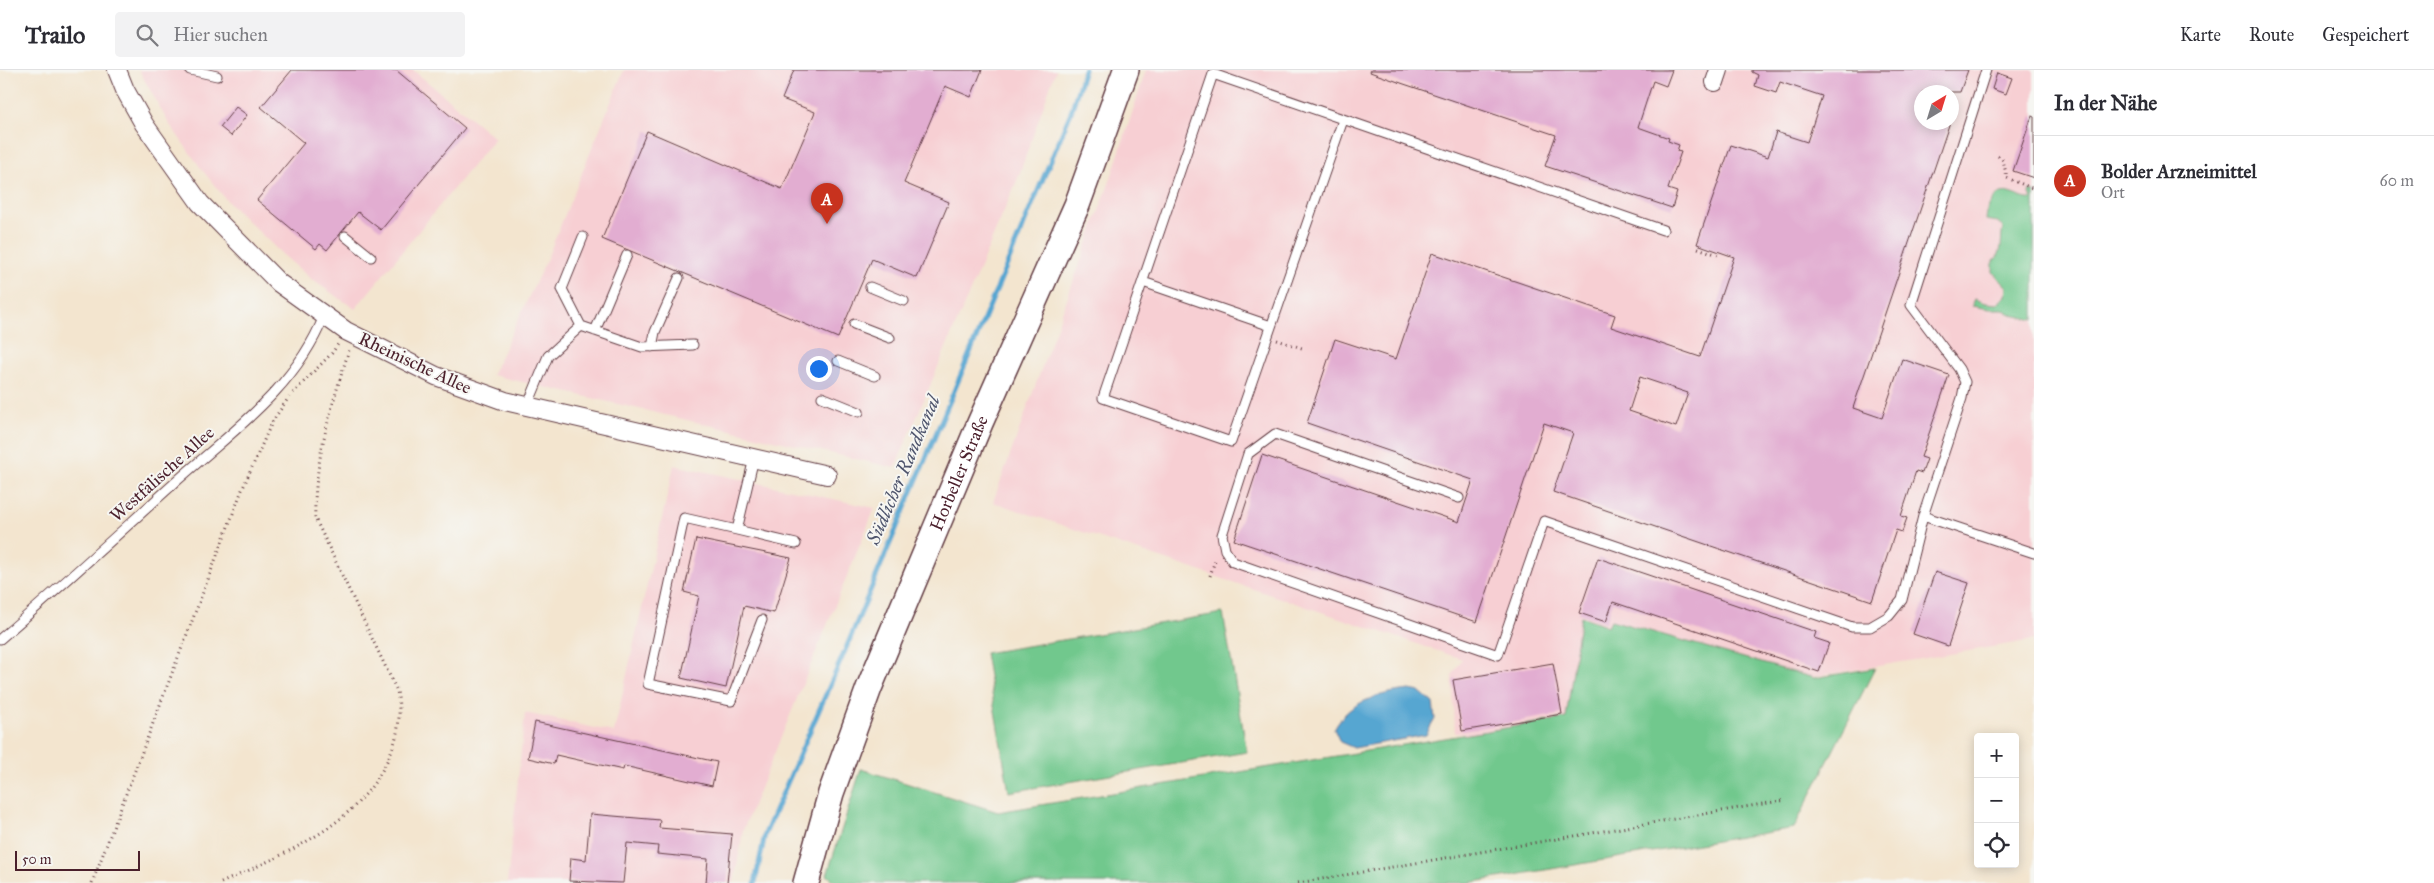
<!DOCTYPE html>
<html lang="de">
<meta charset="utf-8">
<style>
body{margin:0;font-family:"IM FELL Great Primer",serif;background:#f2f2f3;color:#2b2b33}
.controls{position:absolute;right:15px;bottom:15px;display:grid;overflow:hidden;border-radius:5px;box-shadow:0 2px 12px #0003}
.controls button{width:45px;height:45px;display:grid;place-items:center;padding:0;border:0;border-bottom:1px solid #e1e1e2;background:#fff;color:#2b2b33;font:25px sans-serif}
.compass{position:absolute;left:1914px;top:15px;width:45px;height:45px;border-radius:50%;background:#fff;box-shadow:0 2px 12px #0003;rotate:38deg}
.scale{position:absolute;left:15px;bottom:12px;width:125px;box-sizing:border-box;padding-left:5px;border:2px solid #4a1f2b;border-top:0;font-size:14px;line-height:18px;white-space:nowrap;color:#4a1f2b;-webkit-text-stroke:4px #f6f6f2;paint-order:stroke}
.you{position:absolute;left:818px;top:298px;width:18px;height:18px;margin:-12px;border:4px solid #fff;border-radius:50%;background:#1a73e8;box-shadow:0 0 0 8px #1a73e833}
.badge{display:grid;place-items:center;width:32px;height:32px;border-radius:50%;background:#c8321e;color:#fff;font-size:16px;font-weight:700}
.pin{position:absolute;translate:-50% -41px;filter:drop-shadow(0 1px 2px #0008)}
.pin::after{content:'';position:absolute;top:26px;width:18px;height:15px;background:inherit;clip-path:polygon(0 0,100% 0,50% 100%)}
.list{margin:0;padding:0;list-style:none}
h2{display:flex;justify-content:space-between;align-items:center;height:65px;margin:0;padding:0 20px;font-size:21px}
h2 small{font-size:16px;font-weight:400;color:#7c7c81}
.list li{display:grid;grid-template-columns:32px 1fr auto;gap:15px;align-items:center;box-sizing:border-box;height:90px;padding:0 20px;border-top:1px solid #e1e1e2}
.list b{display:block;font-size:19px;white-space:nowrap}
.list p{margin:0;font-size:16px;white-space:nowrap;color:#7c7c81}
.list em{font-size:16px;font-style:normal;color:#7c7c81}
.icon{flex:none;width:28px;height:28px;fill:none;stroke:currentColor;stroke-width:2;stroke-linecap:round;stroke-linejoin:round}
.map{position:relative;flex:none;width:2034px;height:813px;overflow:hidden}
header{display:flex;align-items:center;gap:30px;box-sizing:border-box;height:70px;padding:0 25px;background:#fff;border-bottom:1px solid #e1e1e2}
header strong{font-size:24px}
nav{display:flex;gap:28px;margin-inline-start:auto;font-size:18px}
.search{width:350px;height:45px;background:#f2f2f3;display:flex;align-items:center;gap:12px;box-sizing:border-box;padding:0 18px;border-radius:5px;color:#7c7c81;font-size:19px}
main{display:flex}
aside{flex:1;background:#fff}
.map>svg:first-child{display:block}
</style>
<header>
<strong>Trailo</strong>
<div class="search"><svg class="icon" aria-label="search" viewBox="0 0 24 24"><circle cx="10" cy="10" r="6"/><path d="M15 15l6 6"/></svg>Hier suchen</div>
<nav><a>Karte</a><a>Route</a><a>Gespeichert</a></nav>
</header>
<main>
<div class="map">
<svg width="2034" height="813" viewBox="0 0 2034 813">
<rect width="100%" height="100%" fill="#f6f6f2"/>
<filter id="ink" filterUnits="userSpaceOnUse"><feTurbulence type="fractalNoise" baseFrequency=".02" numOctaves="2"/><feDisplacementMap in="SourceGraphic" scale="10" xChannelSelector="R" yChannelSelector="G"/><feConvolveMatrix kernelMatrix="1 2 1 2 8 2 1 2 1" color-interpolation-filters="sRGB"/></filter>
<filter id="wash" filterUnits="userSpaceOnUse"><feTurbulence type="fractalNoise" baseFrequency=".0096" numOctaves="4" result="noise"/><feDisplacementMap in="SourceGraphic" scale="20" xChannelSelector="R" yChannelSelector="G"/><feGaussianBlur stdDeviation="1.12" result="paint"/><feColorMatrix in="noise" values="0 0 0 0 0 0 0 0 0 0 0 0 0 0 0 0 0 1.4 0 .05"/><feComposite in="paint" operator="in"/></filter>
<g filter="url(#wash)">
<rect width="100%" height="100%" fill="#f3e5cf"/>
<!-- built -->
<path fill="#f7cfd3" fill-rule="evenodd" d="M139,0H413L495,68L355,239L311,209L283,185L228,132L203,101L168,52Z
M624,0H1056L1018,108L895,398L492,305L548,186Z
M1146,0H2034V570L1469,664L1455,663L1452,606L1462,589L993,432L1111,108ZM1922,22H1952V52H1922Z
M674,395L875,438L743,760L734,813H507L525,643L614,662Z"/>
<!-- green -->
<path fill="#71c88d" stroke="#5e745c" d="M2029,121L2034,122V250L2012,245L2003,239H1990L1972,236L1975,229L1986,233L1997,234L2006,226L2007,217L1993,202V191C2004,183 2000,170 2003,158L1998,152L1986,150C1987,135 1995,117 2013,124C2020,126 2024,130 2032,129Z
M1223,543L1247,682L1009,722L985,583Z
M1581,546L1608,556L1611,550L1814,608L1875,598L1794,758L1468,813H837L827,805L861,699L998,742L1566,648Z"/>
<!-- water -->
<path fill="#57a6d1" stroke="#50627e" d="M1410,620L1420,622L1433,633L1435,649L1426,665L1354,678L1340,672L1334,659C1348,631 1381,623 1410,620Z"/>
<g fill="none" stroke-linecap="round" stroke-linejoin="round">
<!-- stream -->
<path stroke="#57a6d1" stroke-width="5" d="M755,813L765,764L844,583L1071,42L1084,0"/>
</g>
<g id="blocks">
<!-- building -->
<path fill="#e2add1" fill-rule="evenodd" d="M292,0H396L465,58L381,160L358,142L327,180L320,174L316,179L257,130L304,73L261,37Z
M794,0H982L971,27L945,16L904,113L949,132L917,208L872,189L838,268L602,169L647,61L782,119L815,42L782,29Z
M1371,0H1672L1666,16L1653,11L1638,57L1669,68L1668,71L1679,75L1677,81L1681,82L1668,119L1677,122L1672,138L1545,96L1556,65L1404,14L1370,2Z
M1752,0H1968L1960,22H1922V52H1950L1853,338L1882,348L1902,289L1949,305L1921,387L1927,389L1922,403L1916,401L1901,446L1907,448L1902,462L1896,460L1872,531L1553,422L1573,363L1544,353L1477,552L1234,470L1262,385L1459,452L1473,410L1307,353L1335,269L1396,289L1432,183L1615,245L1611,257L1700,287L1734,187L1697,174L1731,75L1768,87L1776,62L1807,72L1822,26L1780,12L1776,23L1755,16L1758,5L1752,2ZM1640,307L1688,323L1676,357L1629,341Z
M1997,3L2012,8L2006,24L1992,19Z
M236,37L247,45L231,66L220,57Z
M2032,46L2034,47V108L2013,101Z
M696,469L791,488L774,543L744,536L726,618L681,608L699,526L684,522Z
M1598,488L1816,562L1814,568L1829,573L1819,602L1613,532L1606,552L1579,543Z
M1935,502L1969,513L1948,576L1913,564Z
M1553,593L1562,644L1462,661L1453,610Z
M535,652L717,692L712,716L624,696L623,700L556,685L554,694L528,688Z
M590,744L660,750L659,758L732,764L727,813H706L708,789L657,784L658,776L627,773L623,813L569,811L571,788L586,790Z"/>
</g>
</g>
<g filter="url(#ink)">
<use href="#blocks" fill-opacity="0" stroke="#633d44" stroke-width="1"/>
<g fill="none" stroke-linecap="round" stroke-linejoin="round">
<!-- service casing -->
<g stroke="#633d44" stroke-width="11">
<path id="service" d="M190,0L217,6
M1343,50L1231,372L1103,328L1213,4L1663,160
M345,166L371,187
M583,167L562,219L581,256L642,277L693,275
M1143,212L1271,256
M870,217L904,231
M854,254L890,268
M595,261L627,185
M652,277L655,262L679,208
M838,291L875,306
M822,327L859,342
M527,337L548,286L581,256
M754,388L737,460L684,448L648,614L731,631L762,550
M1459,428L1275,364L1248,384L1222,465L1225,480L1233,492L1498,585L1544,451L1852,557H1870L1889,546L1902,530L1923,446L1962,328L1965,312L1959,299L1911,235L1986,0
M1923,446L2034,483
M737,460L796,474
M0,569C61,517 119,463 179,409C234,360 296,317 324,246"/>
</g>
<!-- minor casing -->
<g stroke="#633d44" stroke-width="20">
<path id="minor" d="M117,0L125,20L144,54L200,133L279,213L346,261L436,306L505,331L827,405
M1715,12L1719,0"/>
</g>
<!-- secondary casing -->
<g stroke="#633d44" stroke-width="28">
<g id="secondary">
<path id="s1" d="M806,813L831,723L869,618L980,353L1077,135L1126,0"/>
</g>
</g>
<!-- path -->
<path stroke="#633d44" stroke-width="3" stroke-dasharray="1 4" stroke-linecap="butt" d="M1998,86L2003,90L2007,108L2034,119
M1698,178L1721,186
M1277,270L1305,279
M293,323L332,283L338,274
M1210,506L1216,487
M92,813L242,420L272,352L289,327
M221,813C283,784 352,759 385,695C398,670 402,648 397,621L315,448C313,394 333,331 349,280
M1298,813L1786,730"/>
<!-- service -->
<use href="#service" stroke="#fff" stroke-width="9"/>
<!-- minor -->
<use href="#minor" stroke="#fff" stroke-width="18"/>
<!-- secondary -->
<use href="#secondary" stroke="#fff" stroke-width="25"/>
</g>
</g>
<g text-anchor="middle" dominant-baseline="central" stroke-width="4" stroke-linejoin="round" paint-order="stroke">
<!-- street labels -->
<g font-size="18" fill="#4a1f2b" stroke="#f6f6f2">
<text transform="translate(415 293) rotate(25)">Rheinische Allee</text>
<text transform="translate(162 404) rotate(-42)">Westfälische Allee</text>
<text stroke="none"><textPath href="#s1" startOffset="438">Horbeller Straße</textPath></text>
</g>
<!-- water labels -->
<g font-size="19" font-style="italic" fill="#4f556d" stroke="#f6f6f2">
<text transform="translate(903 400) rotate(-67)">Südlicher Randkanal</text>
</g>
</g>
</svg>
<div class="controls">
<button>+</button>
<button>−</button>
<button><svg class="icon" aria-label="locate" viewBox="0 0 24 24"><circle cx="12" cy="12" r="6"/><path d="M12 2v4M12 18v4M2 12h4M18 12h4"/></svg></button>
</div>
<svg class="compass" viewBox="-18 -18 36 36"><path d="M0-13l5 13h-10z" fill="#e53935"/><path d="M0 13l5-13h-10z" fill="#7c7c81"/></svg>
<div class="scale">50 m</div>
<div class="you"></div>
<div class="pin badge" style="left:827px;top:154px">A</div>
</div>
<aside>
<h2>In der Nähe<small></small></h2>
<ul class="list">
<li><span class="badge">A</span><div><b>Bolder Arzneimittel</b><p>Ort</p></div><em>60 m</em></li>
</ul>
</aside>
</main>
